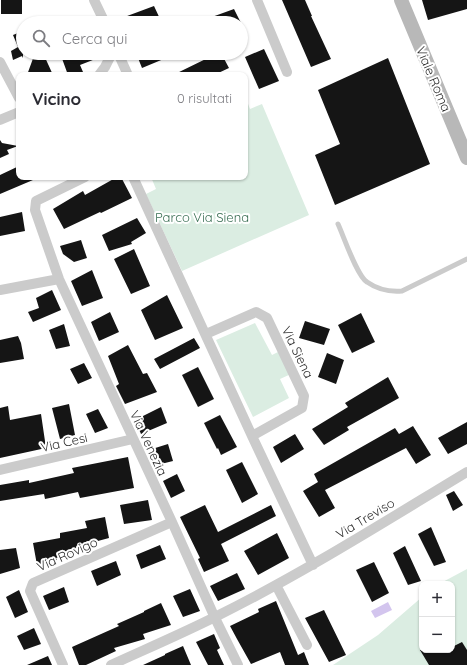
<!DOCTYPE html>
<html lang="it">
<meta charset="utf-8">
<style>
body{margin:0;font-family:Quicksand,sans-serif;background:#f2f2f3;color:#2b2b33}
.controls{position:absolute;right:12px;bottom:12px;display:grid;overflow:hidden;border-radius:8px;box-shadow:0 1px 3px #0004}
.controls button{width:36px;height:36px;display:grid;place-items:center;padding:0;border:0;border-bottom:1px solid #e1e1e2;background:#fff;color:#2b2b33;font:20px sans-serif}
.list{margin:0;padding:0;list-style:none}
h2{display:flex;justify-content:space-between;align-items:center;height:52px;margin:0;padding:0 16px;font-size:17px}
h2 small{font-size:13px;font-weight:400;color:#7c7c81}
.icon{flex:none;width:22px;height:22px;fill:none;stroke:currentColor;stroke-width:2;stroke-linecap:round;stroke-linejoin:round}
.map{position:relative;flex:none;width:467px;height:665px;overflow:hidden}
.search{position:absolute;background:#fff;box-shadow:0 1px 3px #0004;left:16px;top:16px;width:232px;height:44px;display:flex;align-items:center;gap:10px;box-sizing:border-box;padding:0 14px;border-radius:22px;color:#7c7c81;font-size:15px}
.panel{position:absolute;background:#fff;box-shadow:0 1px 3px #0004;left:16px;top:72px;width:232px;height:108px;border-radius:8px}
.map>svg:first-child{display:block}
</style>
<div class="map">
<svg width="467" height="665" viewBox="0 0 467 665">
<rect width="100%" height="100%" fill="#fff"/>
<!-- green -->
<path fill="#dbede2" d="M245,96L250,109L262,104L309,215L182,271L146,194L156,189L151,177H245Z
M255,323L272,355L280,351L291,374L280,379L289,398L253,417L216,340Z
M467,569V665H333L378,635L422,597V650H452V584H439Z"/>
<!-- water -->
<path fill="#d3c5ee" d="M388,602L392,610L375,618L371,611Z"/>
<!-- building -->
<path fill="#151515" d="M1,0H22V14H1Z
M282,0H305L312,16H311L331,59L311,67Z
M422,0H467V9L428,20Z
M154,6L161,21L155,23H111V22Z
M234,9L241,23H198V22Z
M23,31V58L22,56L13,60L11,51L18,47L13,35Z
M264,49L279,81L259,89L245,57Z
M35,53H43L53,75H27Z
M60,53H105L103,56L80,65L83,72L77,75H68Z
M136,53H178L142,68Z
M218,53H221L229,68L214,75H173Z
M388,58L430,164L335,205L315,155L340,144L318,90Z
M0,140L2,143L18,146L7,150L9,154L0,158Z
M19,166V177H40L0,194V175Z
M117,177H121L132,198L101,213L100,212L64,229L53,209L83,191L85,195Z
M22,212L25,231L0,236V217Z
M137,218L146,233L131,242L132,244L109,251L102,235Z
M81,240L87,258L74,262L63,254L60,246Z
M134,249L150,286L131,294L114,259Z
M92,270L103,298L82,306L71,281Z
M52,290L61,310L33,322L28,312L39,308L36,298Z
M167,295L183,328L155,340L141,310Z
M110,312L119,332L99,341L91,322Z
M361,313L375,342L352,353L338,325Z
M305,321L330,329L324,345L299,338Z
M64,324L70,346L56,349L49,330Z
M18,336L21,343L24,359L0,363V340Z
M194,338L200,348L160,369L154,359Z
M128,345L143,374L147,373L157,392L125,404L116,386L119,384L108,356Z
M327,353L344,360L336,384L318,377Z
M84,363L92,378L78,384L70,369Z
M198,367L214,399L198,407L182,375Z
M388,377L399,398L347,427L349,430L324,445L312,429L348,407L345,403Z
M69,404L75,435L60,439L52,408Z
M8,406L10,420L41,414L46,448L0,458V408Z
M161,407L167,423L141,434L135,420Z
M98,409L108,428L95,433L86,414Z
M220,415L237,447L221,455L218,448L217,449L204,423Z
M467,422V444L448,454L438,438Z
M413,426L431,455L416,464L406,448L325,490L335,508L319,517L303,491L318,482L314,474L395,428L399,434Z
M295,434L304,449L281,463L273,447Z
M168,444L173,461L157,465L152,449Z
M128,457L134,488L80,498L78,492L45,499L44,494L0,501V485L29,480V483L74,473L72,468Z
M242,462L258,494L242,503L226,470Z
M177,474L185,491L171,498L163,481Z
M454,491L463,505L453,511L446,495Z
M148,500L152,520L124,524L120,505Z
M205,505L218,532L271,505L276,516L221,544L229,561L204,572L198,559L200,558L180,517Z
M105,517L109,538L83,545L84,550L56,558L57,560L37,565L33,543L60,538V533L87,528L85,521Z
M431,527L446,562L434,566L418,534Z
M277,533L289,558L258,575L244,551Z
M160,545L166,559L141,569L136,555Z
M405,546L421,581L408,585L393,553Z
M16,548L20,568L0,574V550Z
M116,561L121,575L97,586L91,571Z
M374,562L389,593L372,602L356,570Z
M237,573L245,589L218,601L210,586Z
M64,587L69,602L49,610L43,596Z
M190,589L200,611L183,617L173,596Z
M19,590L28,612L15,618L6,597Z
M276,601L298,655L304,652L309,665H285L280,652L251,664L237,639L230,626L259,612L258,609Z
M161,603L171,625L143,634L145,639L114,648L116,651L86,665H79L72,647L119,626L117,624L144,612V611Z
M324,610L346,655L329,662L305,618Z
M34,628L41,644L24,650L17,636Z
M214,634L220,648L217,650L224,665H208L196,642Z
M462,642L467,650V665H429L420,650H452V647Z
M183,646L191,665H143L165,655V654Z
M48,656L52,665H27Z"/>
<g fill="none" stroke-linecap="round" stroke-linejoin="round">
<!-- service -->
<path stroke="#cbcbcb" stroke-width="5" d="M338,224C344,237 357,276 367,282C377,289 390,292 402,291L467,259"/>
<!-- minor -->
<path stroke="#cbcbcb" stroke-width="10" d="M94,0L105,23
M257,0L287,72
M118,53L127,73L126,75
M0,62L19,98
M99,75L105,67L112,53
M0,120L19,112
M85,177L36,201L35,210L59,279L172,522L215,618L238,665
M133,177L252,436L313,565
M0,290L59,279
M206,334L256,312L267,318L304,396L302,408L252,436
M0,470L133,439
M276,585L307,645
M63,665L30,591L33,583L172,522
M111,665C146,649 181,634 215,617C302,574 384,522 467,472"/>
<!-- secondary -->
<path stroke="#b8b8b8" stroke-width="14" d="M401,0L467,158"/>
</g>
<g text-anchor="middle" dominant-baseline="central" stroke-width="4" stroke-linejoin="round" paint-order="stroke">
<!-- street labels -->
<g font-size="13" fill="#2e2e2e" stroke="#fff">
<text transform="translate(434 79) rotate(67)">Viale Roma</text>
<text transform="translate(298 352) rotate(64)">Via Siena</text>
<text transform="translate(64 442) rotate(-13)">Via Cesi</text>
<text transform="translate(149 443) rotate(65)">Via Venezia</text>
<text transform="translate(365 518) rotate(-31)">Via Treviso</text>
<text transform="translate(67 554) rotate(-24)">Via Rovigo</text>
</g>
<!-- park labels -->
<g font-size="13" fill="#386d52" stroke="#fff">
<text x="202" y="217">Parco Via Siena</text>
</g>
</g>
</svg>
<div class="controls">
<button>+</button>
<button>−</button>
</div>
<div class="search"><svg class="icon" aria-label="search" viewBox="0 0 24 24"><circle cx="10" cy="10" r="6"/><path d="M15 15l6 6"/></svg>Cerca qui</div>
<section class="panel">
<h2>Vicino<small>0 risultati</small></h2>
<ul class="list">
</ul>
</section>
</div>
